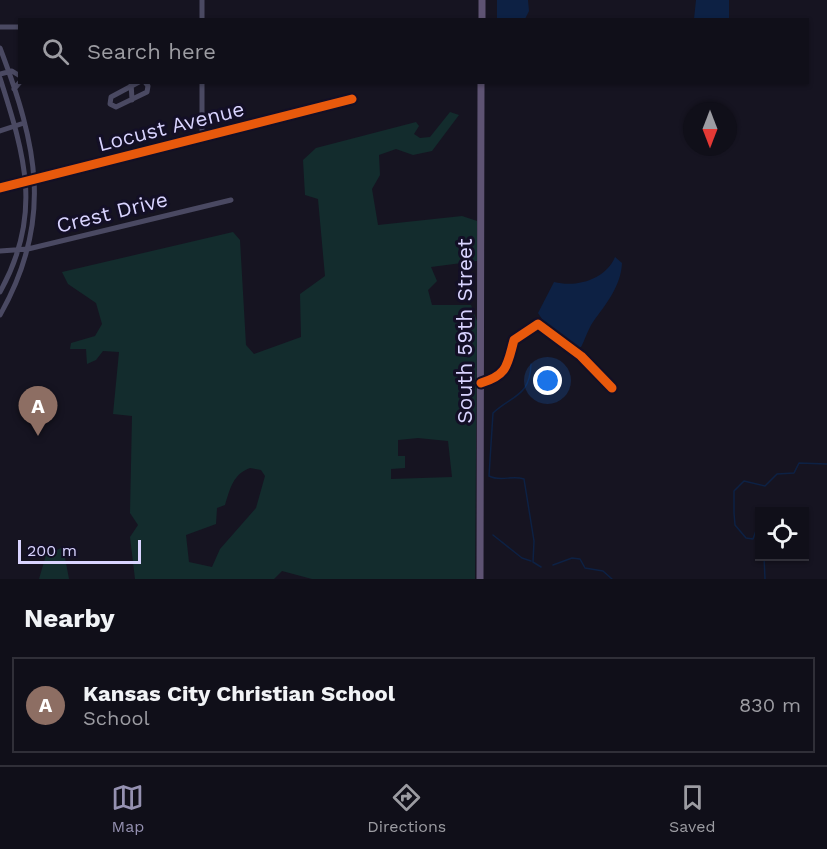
<!DOCTYPE html>
<style>
body{margin:0;font-family:"Work Sans",sans-serif;background:#1e1d26;color:#f1f3f6}
.controls{position:absolute;right:18px;bottom:18px;display:grid;overflow:hidden;border-radius:0px;box-shadow:0 2px 4px #0004}
.controls button{width:54px;height:54px;display:grid;place-items:center;padding:0;border:0;border-bottom:2px solid #302f38;background:#100f19;color:#f1f3f6;font:30px sans-serif}
.compass{position:absolute;left:683px;top:102px;width:54px;height:54px;border-radius:50%;background:#100f19;box-shadow:0 2px 4px #0004;rotate:180deg}
.scale{position:absolute;left:18px;bottom:15px;width:123px;box-sizing:border-box;padding-left:6px;border:3px solid #d9d4ff;border-top:0;font-size:16px;line-height:21px;white-space:nowrap;color:#d9d4ff;-webkit-text-stroke:4px #130f26;paint-order:stroke}
.you{position:absolute;left:548px;top:381px;width:21px;height:21px;margin:-15px;border:4px solid #fff;border-radius:50%;background:#1a73e8;box-shadow:0 0 0 9px #1a73e833}
.badge{display:grid;place-items:center;width:39px;height:39px;border-radius:50%;background:#9591b1;color:#fff;font-size:20px;font-weight:700}
.pin{position:absolute;translate:-50% -50px;filter:drop-shadow(0 2px 3px #0008)}
.pin::after{content:'';position:absolute;top:32px;width:21px;height:18px;background:inherit;clip-path:polygon(0 0,100% 0,50% 100%)}
.list{margin:0;padding:0;list-style:none}
h2{display:flex;justify-content:space-between;align-items:center;height:78px;margin:0;padding:0 24px;font-size:26px}
h2 small{font-size:20px;font-weight:400;color:#9c9ca2}
.list li{display:grid;grid-template-columns:39px 1fr auto;gap:18px;align-items:center;box-sizing:border-box;height:96px;margin:0 12px 12px;padding:0 12px;border:2px solid #302f38;border-radius:0px}
.list b{display:block;font-size:22px;white-space:nowrap}
.list p{margin:0;font-size:20px;white-space:nowrap;color:#9c9ca2}
.list em{font-size:20px;font-style:normal;color:#9c9ca2}
.icon{flex:none;width:33px;height:33px;fill:none;stroke:currentColor;stroke-width:2;stroke-linecap:round;stroke-linejoin:round}
.map{position:relative;flex:none;width:827px;height:579px;overflow:hidden}
.search{position:absolute;background:#100f19;box-shadow:0 2px 4px #0004;left:18px;right:18px;top:18px;height:66px;display:flex;align-items:center;gap:15px;box-sizing:border-box;padding:0 21px;border-radius:0px;color:#9c9ca2;font-size:22px}
.sheet{height:186px;background:#100f19}
nav{display:flex;justify-content:space-around;align-items:center;box-sizing:border-box;height:84px;border-top:2px solid #302f38;background:#100f19;font-size:16px;color:#9c9ca2}
nav a{display:grid;justify-items:center;gap:3px}
nav .on{color:#9591b1}
.map>svg:first-child{display:block}
</style>
<div class="map">
<svg width="827" height="579" viewBox="0 0 827 579">
<rect width="100%" height="100%" fill="#161421"/>
<!-- green -->
<path fill="#132c2d" fill-rule="evenodd" d="M450,112L459,115L432,151L413,155L396,149L379,155L380,175L372,189L378,225L462,216L477,221V261L431,267L437,281L428,290L432,305H471L477,321L475,579H312L282,571L274,579H135L130,537L138,525L130,513L132,416L113,414L119,352L103,351L96,360L87,364L86,349H70L71,343L95,336L102,324L96,303L68,284L62,272L233,232L240,240L246,345L254,354L301,337L300,294L325,276L318,199L305,195L303,160L316,148L416,122L419,126L414,134L420,138L430,137ZM418,438L448,441L452,477L391,479V469L405,468V456H398V440ZM250,468L261,470L265,476L256,508L220,549L212,567L189,562L186,535L216,524L217,508L225,505C230,489 233,474 250,468Z
M63,547L69,579H39L46,555Z"/>
<!-- water -->
<path fill="#0d2144" d="M497,0H528L529,11L525,19H497Z
M696,0H729V19H694Z
M615,257L622,263C621,286 606,304 593,322C588,329 585,340 581,347H577L544,322L538,313L554,282C577,288 606,279 615,257Z"/>
<g fill="none" stroke-linecap="round" stroke-linejoin="round">
<!-- stream -->
<path stroke="#0d2144" stroke-width="1.5" d="M531,364C530,397 512,395 493,413L489,476C500,482 512,475 524,479L534,541L533,562L541,567
M760,530L757,528L753,539L746,538L735,525L734,513V491L744,481L765,486L777,474L794,473L799,463L827,464
M493,535L522,558L531,561
M764,556L765,579
M553,565L572,558L580,559L585,568L603,571L612,579"/>
<!-- minor -->
<path stroke="#4a4962" stroke-width="5" d="M202,20V0
M0,27H20
M0,48C37,145 54,220 0,315
M0,74L12,71L20,76
M0,78C25,156 43,215 0,292
M131,82L132,100
M139,82L111,97L110,104L116,107L147,92L148,86L145,82
M14,89L20,82
M0,131L24,123
M202,137V82
M0,188L352,99
M0,251L28,249L231,200
M481,383C508,375 507,365 514,340L538,324L581,356L612,388"/>
<!-- major -->
<path stroke="#5e5373" stroke-width="7" d="M482,20V0
M480,579L481,82"/>
<!-- cycleway casing -->
<g stroke="#130f26" stroke-width="13">
<path id="cycleway" d="M0,188L352,99
M481,383C508,375 507,365 514,340L538,324L581,356L612,388"/>
</g>
<!-- cycleway -->
<use href="#cycleway" stroke="#e8590c" stroke-width="9"/>
</g>
<g text-anchor="middle" dominant-baseline="central" stroke-width="6" stroke-linejoin="round" paint-order="stroke">
<!-- street labels -->
<g font-size="21" fill="#d9d4ff" stroke="#130f26">
<text transform="translate(171 126) rotate(-14)">Locust Avenue</text>
<text transform="translate(112 212) rotate(-14)">Crest Drive</text>
<text transform="translate(464 331) rotate(-90)">South 59th Street</text>
</g>
</g>
</svg>
<div class="controls">
<button><svg class="icon" aria-label="locate" viewBox="0 0 24 24"><circle cx="12" cy="12" r="6"/><path d="M12 2v4M12 18v4M2 12h4M18 12h4"/></svg></button>
</div>
<svg class="compass" viewBox="-18 -18 36 36"><path d="M0-13l5 13h-10z" fill="#e53935"/><path d="M0 13l5-13h-10z" fill="#9c9ca2"/></svg>
<div class="scale">200 m</div>
<div class="you"></div>
<div class="pin badge" style="left:38px;top:436px;background:#8d6e63">A</div>
<div class="search"><svg class="icon" aria-label="search" viewBox="0 0 24 24"><circle cx="10" cy="10" r="6"/><path d="M15 15l6 6"/></svg>Search here</div>
</div>
<section class="sheet">
<h2>Nearby<small></small></h2>
<ul class="list">
<li><span class="badge" style="background:#8d6e63">A</span><div><b>Kansas City Christian School</b><p>School</p></div><em>830 m</em></li>
</ul>
</section>
<nav>
<a class="on"><svg class="icon" aria-label="map" viewBox="0 0 24 24"><path d="M3 6l6-2 6 2 6-2v14l-6 2-6-2-6 2zM9 4v14M15 6v14"/></svg>Map</a>
<a><svg class="icon" aria-label="directions" viewBox="0 0 24 24"><path d="M12 3l9 9-9 9-9-9zM9 14v-3h6M13 9l2 2-2 2"/></svg>Directions</a>
<a><svg class="icon" aria-label="saved" viewBox="0 0 24 24"><path d="M7 4h10v16l-5-4-5 4z"/></svg>Saved</a>
</nav>
